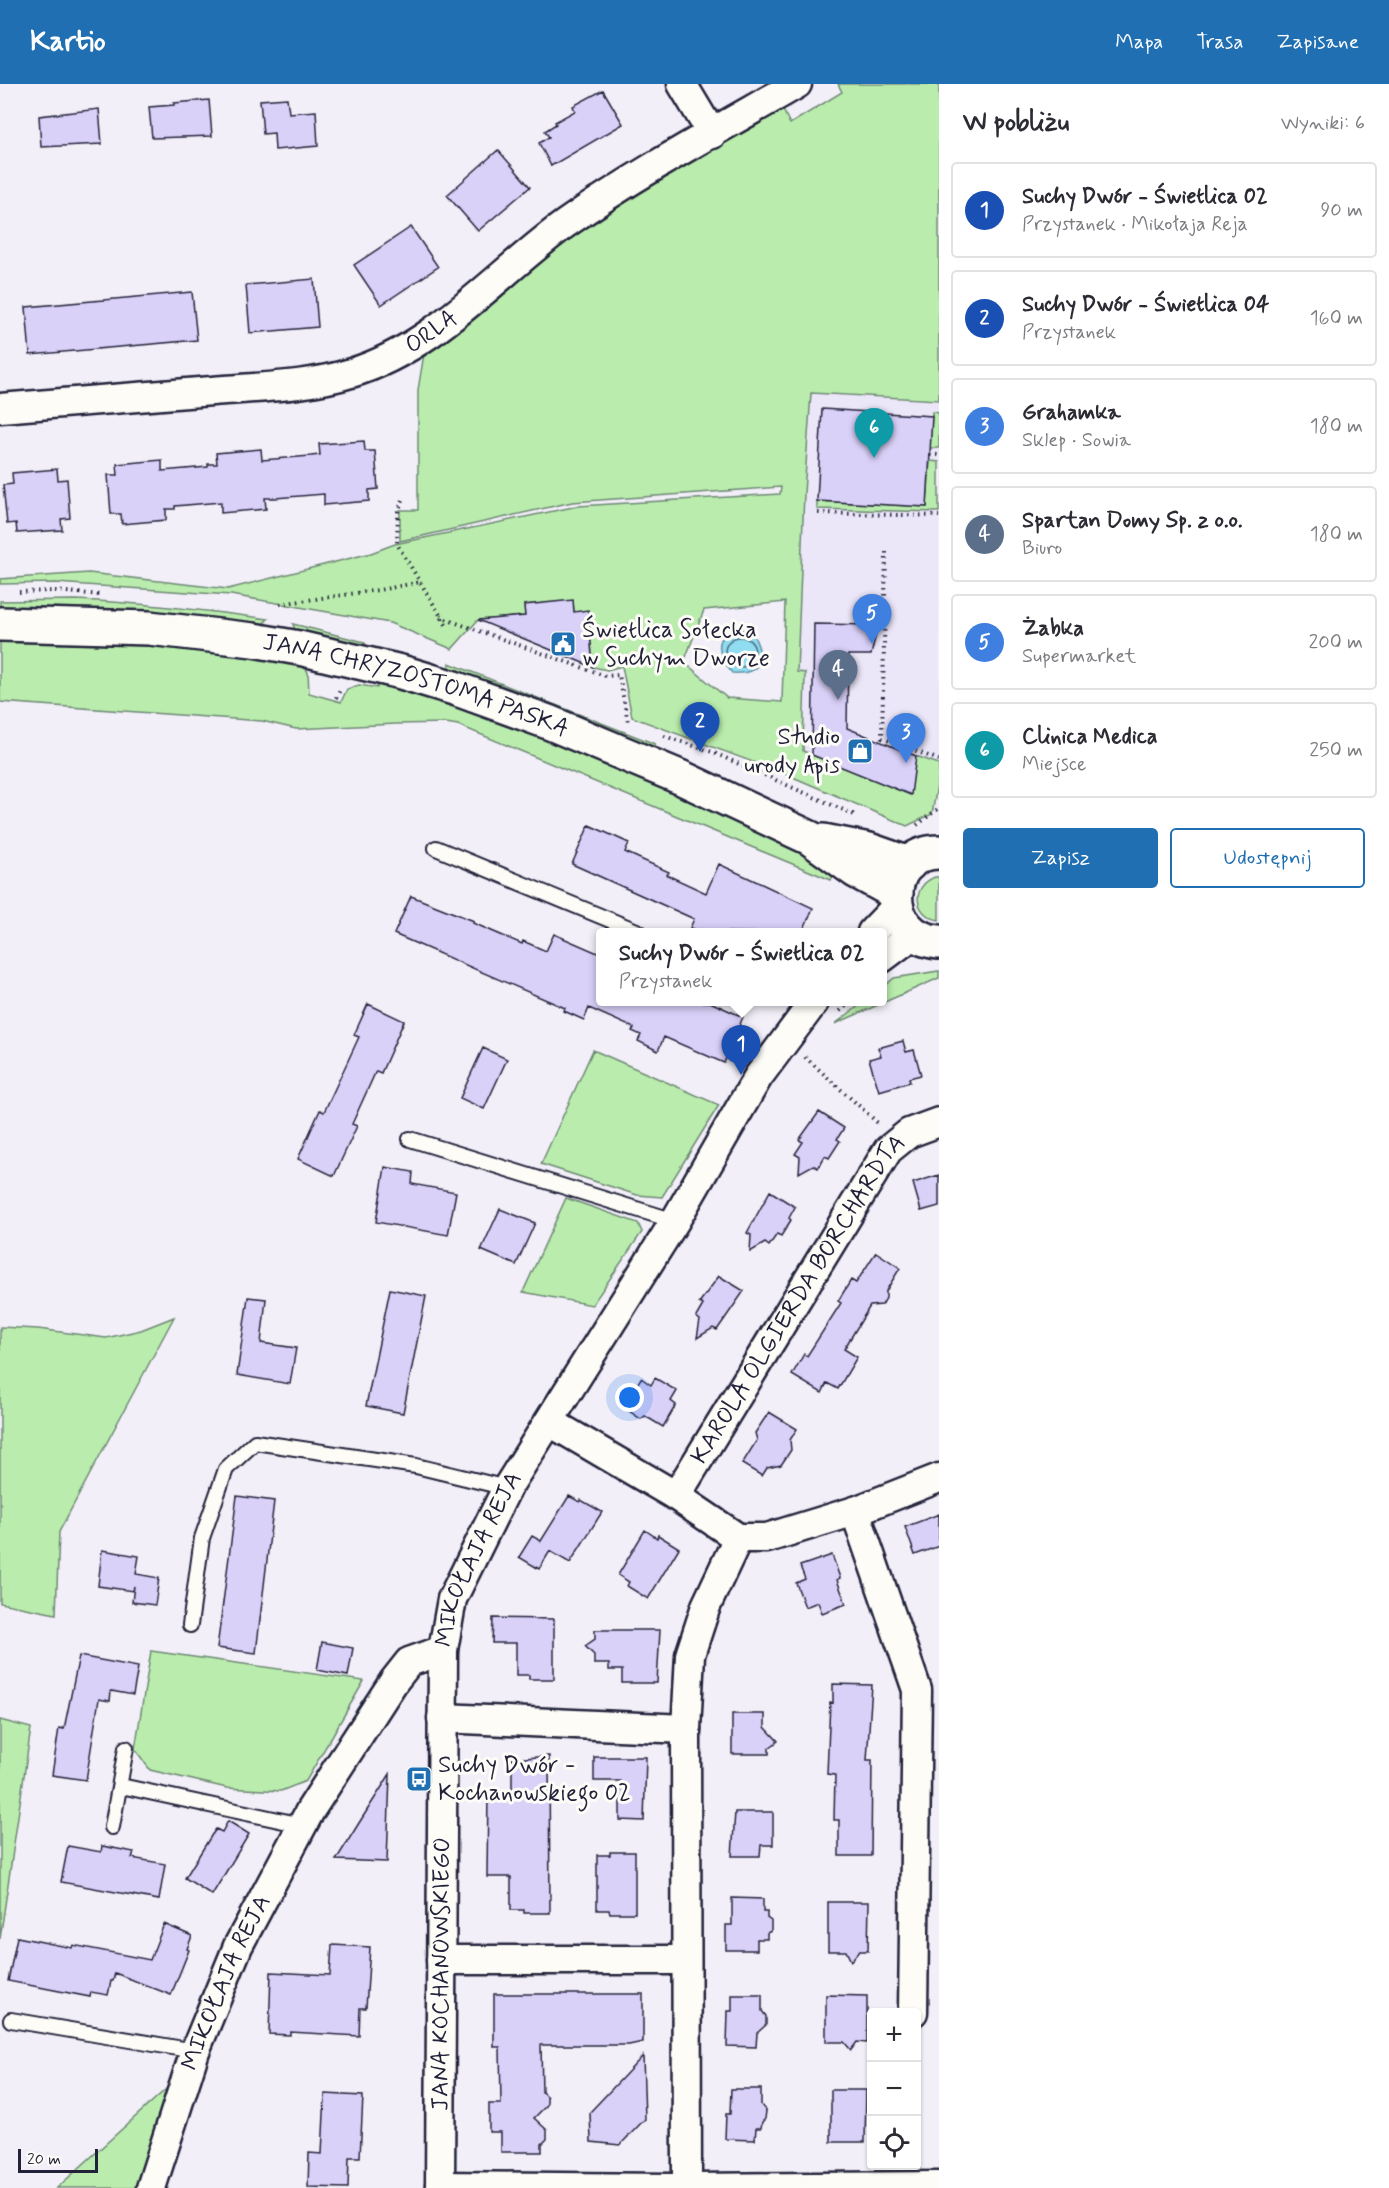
<!DOCTYPE html>
<html lang="pl">
<meta charset="utf-8">
<style>
body{margin:0;font-family:Mynerve,sans-serif;background:#f7f7f7;color:#2b2b33}
.controls{position:absolute;right:18px;bottom:18px;display:grid;overflow:hidden;border-radius:6px;box-shadow:0 2px 4px #0004}
.controls button{width:54px;height:54px;display:grid;place-items:center;padding:0;border:0;border-bottom:2px solid #e1e1e2;background:#fff;color:#2b2b33;font:30px sans-serif}
.scale{position:absolute;left:18px;bottom:15px;width:80px;box-sizing:border-box;padding-left:6px;border:3px solid #22223b;border-top:0;font-size:16px;line-height:21px;white-space:nowrap;color:#22223b;-webkit-text-stroke:4px #fdfcf7;paint-order:stroke}
.you{position:absolute;left:630px;top:1314px;width:21px;height:21px;margin:-15px;border:4px solid #fff;border-radius:50%;background:#1a73e8;box-shadow:0 0 0 9px #1a73e833}
.badge{display:grid;place-items:center;width:39px;height:39px;border-radius:50%;background:#1f6fb2;color:#fff;font-size:20px;font-weight:700}
.pin{position:absolute;translate:-50% -50px;filter:drop-shadow(0 2px 3px #0008)}
.pin::after{content:'';position:absolute;top:32px;width:21px;height:18px;background:inherit;clip-path:polygon(0 0,100% 0,50% 100%)}
.popup{position:absolute;left:596px;top:844px;width:291px;height:78px;box-sizing:border-box;display:grid;place-content:center;border-radius:6px;background:#fff;filter:drop-shadow(0 2px 4px #0005);font-size:20px;white-space:nowrap;color:#7c7c81}
.popup b{font-size:22px;color:#2b2b33}
.popup::after{content:'';position:absolute;left:50%;top:100%;margin-left:-12px;border:12px solid transparent;border-top-color:#fff}
.list{margin:0;padding:0;list-style:none}
h2{display:flex;justify-content:space-between;align-items:center;height:78px;margin:0;padding:0 24px;font-size:26px}
h2 small{font-size:20px;font-weight:400;color:#7c7c81}
.list li{display:grid;grid-template-columns:39px 1fr auto;gap:18px;align-items:center;box-sizing:border-box;height:96px;margin:0 12px 12px;padding:0 12px;border:2px solid #e1e1e2;border-radius:6px}
.list b{display:block;font-size:22px;white-space:nowrap}
.list p{margin:0;font-size:20px;white-space:nowrap;color:#7c7c81}
.list em{font-size:20px;font-style:normal;color:#7c7c81}
.actions{display:flex;gap:12px;padding:18px 24px}
.actions a{flex:1;padding:14px 0;border:2px solid #1f6fb2;border-radius:6px;text-align:center;font-size:21px;color:#1f6fb2}
.actions .main{background:#1f6fb2;color:#fff}
.icon{flex:none;width:33px;height:33px;fill:none;stroke:currentColor;stroke-width:2;stroke-linecap:round;stroke-linejoin:round}
.map{position:relative;flex:none;width:939px;height:2104px;overflow:hidden}
header{display:flex;align-items:center;gap:36px;box-sizing:border-box;height:84px;padding:0 30px;background:#1f6fb2;color:#fff}
header strong{font-size:28px}
nav{display:flex;gap:33px;margin-inline-start:auto;font-size:21px}
main{display:flex}
aside{flex:1;background:#fff}
.map>svg:first-child{display:block}
</style>
<header>
<strong>Kartio</strong>
<nav><a>Mapa</a><a>Trasa</a><a>Zapisane</a></nav>
</header>
<main>
<div class="map">
<svg width="939" height="2104" viewBox="0 0 939 2104">
<rect width="100%" height="100%" fill="#f2eff8"/>
<filter id="ink" filterUnits="userSpaceOnUse"><feTurbulence type="fractalNoise" baseFrequency=".0167" numOctaves="2"/><feDisplacementMap in="SourceGraphic" scale="12" xChannelSelector="R" yChannelSelector="G"/><feConvolveMatrix kernelMatrix="1 2 1 2 8 2 1 2 1" color-interpolation-filters="sRGB"/></filter>
<g filter="url(#ink)">
<!-- built -->
<path fill="#ebe6f8" d="M811,309L939,317V691L932,730L907,742L788,691L791,544Z"/>
<!-- green -->
<path fill="#baedad" stroke="#6e8874" stroke-width="1.5" fill-rule="evenodd" d="M838,0H939V316L811,309L804,409L797,588L805,589L803,667L910,711L916,672L939,680V691L932,730L907,742L788,691L632,633L622,582L607,586L593,583L588,527L574,528L573,517L524,521L525,532L478,536L452,565L390,539L231,511L56,499L0,500V495L89,489L228,505L371,469L395,460L578,422L780,410L781,403L572,418L400,457V426H418V306L424,270L593,135L782,24L790,40L842,8ZM785,518L782,618L727,614L684,578L704,526Z
M932,328L939,329V364H930Z
M930,377L939,378V428L817,425V417L927,423Z
M76,516C141,519 204,526 268,535L261,542L0,527V517Z
M293,540L364,558L368,564L296,549Z
M0,553L126,556L300,579L308,588L309,609L341,618L347,605L359,601L377,604L378,597L466,622L560,657L772,751L835,789L831,796L458,641L446,639L396,640L296,645L262,637L0,618Z
M449,579L655,660L652,667L450,587Z
M935,793H939V836C913,831 911,802 935,793Z
M939,887V894L835,940L864,918H882V904L894,894Z
M593,966L719,1021L662,1113L637,1111L541,1080Z
M566,1114L638,1139L642,1148L592,1221L523,1208Z
M174,1233L59,1448L56,1530L0,1519V1243L38,1245L106,1254L141,1246Z
M151,1567L364,1597L306,1697L281,1707L227,1704L150,1686L135,1665Z
M0,1636L31,1644L0,1855Z
M175,1997L140,2104H57Z"/>
<!-- water -->
<path fill="#90dcf0" stroke="#6492a8" stroke-width="1.5" d="M744,546L751,547C765,571 765,591 732,589C723,578 711,558 729,548C732,546 740,546 744,546Z"/>
<g fill="none" stroke-linecap="round" stroke-linejoin="round">
<!-- shore -->
<path stroke="#4e6c83" stroke-width="1.5" d="M725 568a15 15 0 1 1 30 0a15 15 0 1 1-30 0Z"/>
</g>
<!-- building -->
<path fill="#dad1f9" stroke="#22223b" stroke-width="1.5" d="M603,6L623,40L551,82L539,59L549,53L545,47L556,40L555,38L575,27L573,22Z
M287,14L289,29L316,27L318,62L275,66L274,49L263,50L260,16Z
M209,16L212,52L152,54L149,23L174,21V19Z
M99,25L102,60L41,63L39,32Z
M498,66L530,103L478,147L447,111Z
M411,143L438,183L381,221L354,181Z
M314,195L318,243L250,249L246,201Z
M192,208L197,256L30,271L26,223Z
M822,325L932,332L927,423L817,417Z
M364,357L365,367H375L378,405L369,406V417L324,421V410L275,414H265L266,425L221,429V418L175,422V425H166V436L122,440L121,430H111L108,391H118L117,380L162,376V387L208,383V380H217L216,369L261,365L262,376L311,372L320,371L319,360Z
M57,385L58,396L67,395L70,434L61,435L62,446L17,449L16,439L7,440L3,401L13,400L12,389Z
M573,516L574,528L588,526L593,583L478,536L525,532L524,521Z
M814,540L878,541L871,571H848L847,644L916,672L911,711L812,671Z
M589,741L629,759L625,768L669,788L667,791L706,809L719,780L813,824L802,849L703,848L690,844L694,835L572,780Z
M411,812L474,837L473,839L522,860L523,857L546,867L554,850L600,870V918H710L743,933L724,979L664,953L658,967L638,957L641,951L632,947L634,944L589,924L584,936L564,927L565,924L394,850Z
M368,920L404,937L381,989L376,987L352,1040L357,1042L334,1092L298,1075L320,1026L324,1028L359,953L354,951Z
M903,957L906,968L914,966L921,991L909,994L910,998L879,1007L869,975L881,972L878,964Z
M483,964L507,975L484,1025L460,1014Z
M819,1028L844,1044L837,1055L840,1057L829,1074L825,1072L818,1084L813,1081L799,1089L800,1073L795,1070L803,1058L799,1056Z
M385,1083L413,1088L412,1100L456,1108L448,1151L376,1138Z
M939,1091V1122L921,1127L913,1099Z
M770,1107L795,1123L789,1134L791,1136L781,1152L777,1150L769,1162L765,1159L750,1168L751,1151L747,1149Z
M500,1125L535,1139L516,1181L481,1166Z
M876,1168L900,1184L886,1207V1214L882,1221L870,1222L844,1265L857,1273L838,1305L827,1299L822,1309L792,1291L804,1270L807,1272L841,1219L838,1217L851,1196L856,1199Z
M719,1192L744,1207L717,1246L713,1244L697,1254L700,1236L696,1233L703,1221L699,1219Z
M390,1205L426,1212L403,1329L366,1322Z
M248,1213L266,1215L261,1259L296,1264L290,1300L237,1291Z
M641,1294L651,1301L655,1294L677,1307L671,1317L676,1321L663,1343L645,1332L641,1335L623,1323Z
M769,1328L797,1345L790,1356L791,1366L781,1381L767,1384L762,1392L742,1380L757,1356L755,1349Z
M237,1412L274,1417L256,1569L217,1564Z
M569,1412L580,1418L581,1416L602,1428L570,1479L550,1467L539,1485L519,1473L532,1452L541,1457Z
M939,1430V1462L915,1471L905,1443Z
M645,1446L657,1454L658,1451L679,1464L648,1515L627,1502L629,1498L618,1491Z
M102,1466L139,1472L136,1490L159,1494L155,1521L132,1518L134,1502L133,1507L98,1502Z
M832,1471L840,1494L837,1496L846,1520L822,1529L818,1518L805,1523L796,1499L805,1495L800,1482Z
M493,1534L554,1535V1595H529V1591H516V1559H492Z
M595,1546H660L657,1599H622V1586H609V1580H594V1571L585,1562L595,1555Z
M322,1558L353,1564L348,1592L317,1586Z
M79,1572L138,1583L133,1611L111,1607L110,1617L99,1615L86,1696L52,1691L59,1644L64,1645Z
M833,1600L872,1601L867,1676H872L871,1772H839V1736H834L835,1691L827,1690L830,1618L833,1619Z
M732,1630H765V1643L778,1657L769,1664V1670H732Z
M549,1672L550,1829H524V1826H511V1793H487L488,1708H512V1675Z
M594,1673H646L644,1737L620,1736V1697H594Z
M390,1690L387,1778L336,1776L359,1739Z
M735,1728H773V1761H761L760,1772H732Z
M228,1737L249,1750L212,1811L185,1794L211,1752L216,1745L222,1748Z
M68,1762L101,1768L102,1762L134,1768L132,1774L165,1780L159,1816L61,1798Z
M610,1768H635V1829H610L609,1826H597V1771H610Z
M732,1814L763,1815V1828H767V1834L771,1837V1847L767,1849V1855H757V1866H726V1841H732Z
M828,1818H869L868,1867H859L851,1877L846,1867H828Z
M164,1840L192,1852L187,1865L189,1866L171,1911L115,1889L113,1897H111L108,1911L91,1908L90,1913L8,1897L17,1853L72,1864L73,1861L150,1876Z
M332,1861L370,1863L366,1924H360L359,1952L290,1948V1951L269,1950L271,1888L330,1891Z
M494,1910H643V1958L629,1961H541L542,2008L547,2013V2021L534,2034L547,2046V2055L542,2060V2068H501V2048H489V2020H501L500,1963H494Z
M732,1911H762V1927L766,1932V1941L757,1949L756,1963L727,1962L728,1927H732Z
M826,1911L867,1912V1959L857,1958L851,1966L844,1958H826Z
M643,1972L645,2035L620,2061L591,2058L590,2028Z
M731,2005H761V2021L766,2027L765,2035L762,2038L761,2044H756L755,2056L725,2055L726,2030H730Z
M831,2006H866L865,2058H831Z
M325,2010L363,2012L360,2073H349L348,2104L308,2103L309,2069L322,2070Z"/>
<g fill="none" stroke-linecap="round" stroke-linejoin="round">
<!-- lane casing -->
<g stroke="#22223b" stroke-width="18">
<path id="lane" d="M436,764L639,848
M410,1055L675,1137
M190,1541L202,1454L226,1385L255,1358L416,1382L507,1404
M121,1702L302,1741
M112,1743L126,1664
M11,1936L195,1967"/>
</g>
<!-- street casing -->
<g stroke="#22223b" stroke-width="33">
<g id="street">
<path d="M682,0L712,50"/>
<path id="s1" d="M0,324C71,318 141,313 212,307C258,303 306,303 351,289C435,264 496,190 565,140C639,88 719,45 797,0"/>
<path d="M872,848L896,823"/>
<path d="M882,874L914,850"/>
<path d="M550,1338L676,1412L738,1454H767L855,1427L939,1394"/>
<path id="s2" d="M676,1412L888,1066L909,1049L939,1038"/>
<path d="M855,1427L917,1606L913,1928"/>
<path d="M442,1634L686,1645"/>
<path d="M441,1876H686"/>
<path d="M440,2102L672,2104"/>
<path id="s3" d="M151,2104L195,1967L238,1862L311,1725L394,1597L409,1578L443,1566"/>
<path id="s4" d="M440,2104L443,1566L452,1515L507,1404L675,1137L758,993L814,918"/>
<path d="M687,2104L686,1645L690,1571L706,1522L738,1454"/>
<path d="M693,2104L939,2102"/>
</g>
</g>
<!-- secondary casing -->
<g stroke="#22223b" stroke-width="38">
<g id="secondary">
<path id="s5" d="M0,540L149,544L253,556L299,564L401,588L454,604L548,638L682,694L810,754L856,787L896,809"/>
<path d="M823,757L869,766L909,780"/>
<path d="M939,768C882,768 880,854 939,858"/>
</g>
</g>
<!-- path -->
<path stroke="#22223b" stroke-width="4" stroke-dasharray="1.5 4.5" stroke-linecap="butt" d="M930,371H939
M403,416L398,427L397,460L448,544
M818,429L939,432
M886,468L882,654L939,676
M19,508L55,507L101,511
M280,520L385,505L420,498
M440,533L606,592L619,591L628,639
M336,614L341,604
M664,652L712,668L857,732
M917,741L939,724
M840,927L851,918
M805,973L879,1040"/>
<!-- lane -->
<use href="#lane" stroke="#fdfcf7" stroke-width="14"/>
<!-- street -->
<use href="#street" stroke="#fdfcf7" stroke-width="28"/>
<!-- secondary -->
<use href="#secondary" stroke="#fdfcf7" stroke-width="33"/>
</g>
</g>
<!-- icons -->
<defs>
<g id="civic-square" transform="scale(1.35)"><rect x="-9" y="-9" width="18" height="18" rx="4" fill="#1f6fb2" stroke="#fdfcf7"/><path d="M-.6-6.5H3V-4.5H.6V-3L4-1V1h2V6H-6V1h2V-1L-.6-3ZM-1.2 2.5V6h2.4V2.5Z" fill="#fff"/></g>
<g id="shop-square" transform="scale(1.35)"><rect x="-9" y="-9" width="18" height="18" rx="4" fill="#1f6fb2" stroke="#fdfcf7"/><path d="M-5-2.5h2.3a2.7 3.5 0 0 1 5.4 0H5L5.5 6h-11ZM-1.5-2.5h3a1.5 2.3 0 0 0-3 0Z" fill="#fff"/></g>
<g id="bus-square" transform="scale(1.35)"><rect x="-9" y="-9" width="18" height="18" rx="4" fill="#1f6fb2" stroke="#fdfcf7"/><path d="M-5-6H5V4H4V6H2V4H-2V6H-4V4H-5ZM-3.5-4V0h7V-4ZM-3.5 1.2v1.5H-2V1.2ZM2 1.2v1.5H3.5V1.2Z" fill="#fff"/></g>
</defs>
<g fill-rule="evenodd">
<use href="#civic-square" x="563" y="560"/>
<use href="#shop-square" x="860" y="667"/>
<use href="#bus-square" x="419" y="1695"/>
</g>
<g text-anchor="middle" dominant-baseline="central" stroke-width="6" stroke-linejoin="round" paint-order="stroke">
<!-- street labels -->
<g font-size="24" fill="#22223b" stroke="#fdfcf7">
<text stroke="none"><textPath href="#s1" startOffset="444">ORLA</textPath></text>
<text stroke="none"><textPath href="#s5" startOffset="423">JANA CHRYZOSTOMA PASKA</textPath></text>
<text stroke="none"><textPath href="#s2" startOffset="232">KAROLA OLGIERDA BORCHARDTA</textPath></text>
<text stroke="none"><textPath href="#s4" startOffset="636">MIKOŁAJA REJA</textPath></text>
<text stroke="none"><textPath href="#s4" startOffset="214">JANA KOCHANOWSKIEGO</textPath></text>
<text stroke="none"><textPath href="#s3" startOffset="219">MIKOŁAJA REJA</textPath></text>
</g>
<!-- poi labels -->
<g font-size="24" fill="#22223b" stroke="#fdfcf7" text-anchor="start">
<text x="582" y="546">Świetlica Sołecka<tspan x="582" dy="28">w Suchym Dworze</tspan></text>
<text x="840" y="653" text-anchor="end">Studio<tspan x="840" dy="28">urody Apis</tspan></text>
<text x="438" y="1681">Suchy Dwór -<tspan x="438" dy="28">Kochanowskiego 02</tspan></text>
</g>
</g>
</svg>
<div class="controls">
<button>+</button>
<button>−</button>
<button><svg class="icon" aria-label="locate" viewBox="0 0 24 24"><circle cx="12" cy="12" r="6"/><path d="M12 2v4M12 18v4M2 12h4M18 12h4"/></svg></button>
</div>
<div class="scale">20 m</div>
<div class="you"></div>
<div class="pin badge" style="left:741px;top:991px;background:#1a4fb4">1</div>
<div class="popup"><b>Suchy Dwór - Świetlica 02</b>Przystanek</div>
<div class="pin badge" style="left:700px;top:668px;background:#1a4fb4">2</div>
<div class="pin badge" style="left:906px;top:679px;background:#3f7fe0">3</div>
<div class="pin badge" style="left:838px;top:616px;background:#5c6f8a">4</div>
<div class="pin badge" style="left:872px;top:560px;background:#3f7fe0">5</div>
<div class="pin badge" style="left:874px;top:374px;background:#0f9aa8">6</div>
</div>
<aside>
<h2>W pobliżu<small>Wyniki: 6</small></h2>
<ul class="list">
<li><span class="badge" style="background:#1a4fb4">1</span><div><b>Suchy Dwór - Świetlica 02</b><p>Przystanek · Mikołaja Reja</p></div><em>90 m</em></li>
<li><span class="badge" style="background:#1a4fb4">2</span><div><b>Suchy Dwór - Świetlica 04</b><p>Przystanek</p></div><em>160 m</em></li>
<li><span class="badge" style="background:#3f7fe0">3</span><div><b>Grahamka</b><p>Sklep · Sowia</p></div><em>180 m</em></li>
<li><span class="badge" style="background:#5c6f8a">4</span><div><b>Spartan Domy Sp. z o.o.</b><p>Biuro</p></div><em>180 m</em></li>
<li><span class="badge" style="background:#3f7fe0">5</span><div><b>Żabka</b><p>Supermarket</p></div><em>200 m</em></li>
<li><span class="badge" style="background:#0f9aa8">6</span><div><b>Clinica Medica</b><p>Miejsce</p></div><em>250 m</em></li>
</ul>
<div class="actions"><a class="main">Zapisz</a><a>Udostępnij</a></div>
</aside>
</main>
